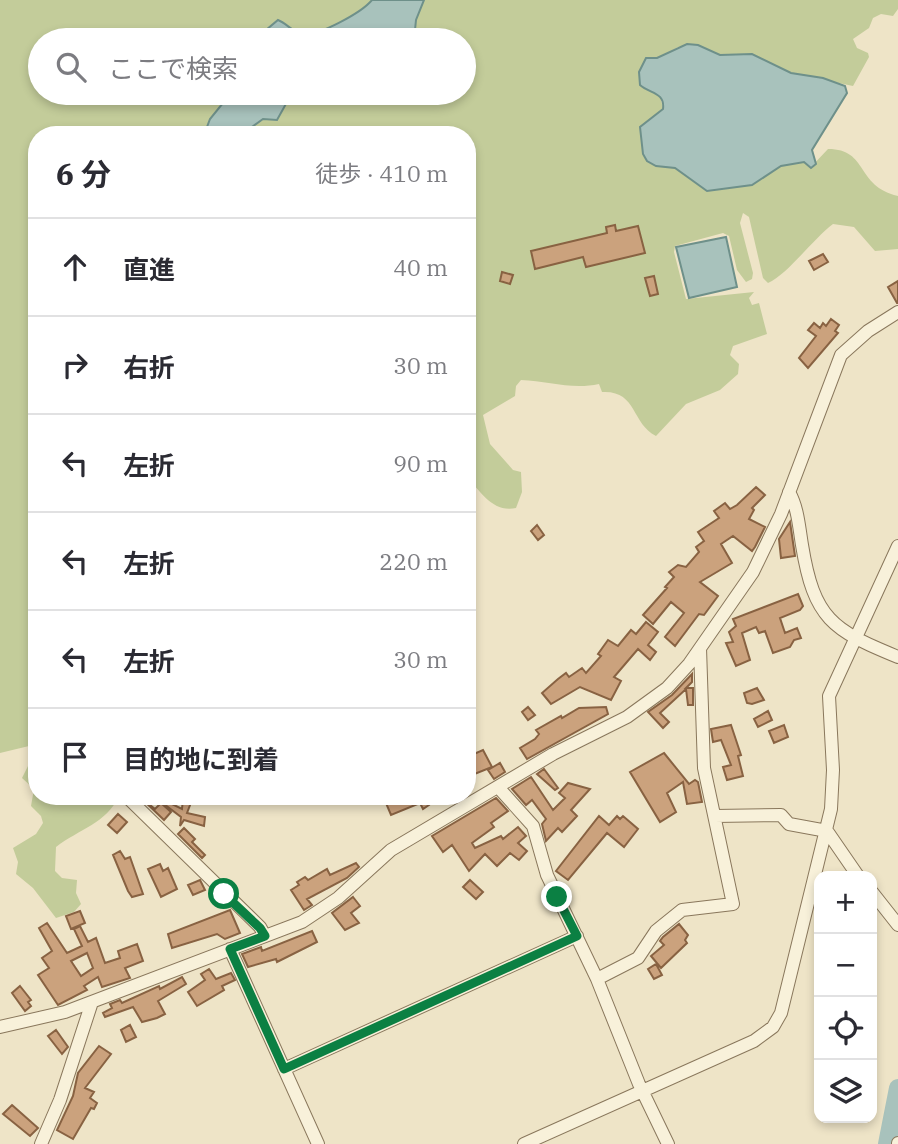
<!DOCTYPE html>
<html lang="ja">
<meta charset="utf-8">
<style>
body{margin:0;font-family:"IBM Plex Serif","Noto Sans JP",serif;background:#f7f7f7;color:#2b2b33}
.controls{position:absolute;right:21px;bottom:21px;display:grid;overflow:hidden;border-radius:14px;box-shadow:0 4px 10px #0003}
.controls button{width:63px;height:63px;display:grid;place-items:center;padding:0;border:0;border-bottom:2px solid #e1e1e2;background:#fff;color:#2b2b33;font:35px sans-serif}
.stop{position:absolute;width:21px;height:21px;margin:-16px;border:5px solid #0b8043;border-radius:50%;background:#fff}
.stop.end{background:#0b8043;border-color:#fff;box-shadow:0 2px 7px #0008}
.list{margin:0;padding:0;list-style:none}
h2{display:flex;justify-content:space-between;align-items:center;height:91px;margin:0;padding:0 28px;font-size:30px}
h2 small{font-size:23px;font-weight:400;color:#7c7c81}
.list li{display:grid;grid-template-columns:46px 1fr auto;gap:21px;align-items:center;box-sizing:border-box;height:98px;padding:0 28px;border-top:2px solid #e1e1e2}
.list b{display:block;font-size:26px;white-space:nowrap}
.list em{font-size:23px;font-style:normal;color:#7c7c81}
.icon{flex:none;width:38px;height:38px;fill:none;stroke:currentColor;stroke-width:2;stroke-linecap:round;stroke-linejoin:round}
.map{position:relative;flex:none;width:898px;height:1144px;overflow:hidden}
.search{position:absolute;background:#fff;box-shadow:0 4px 10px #0003;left:28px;top:28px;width:448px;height:77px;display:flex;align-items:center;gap:18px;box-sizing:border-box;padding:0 24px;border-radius:38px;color:#7c7c81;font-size:26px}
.panel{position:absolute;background:#fff;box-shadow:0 4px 10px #0003;left:28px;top:126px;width:448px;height:679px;border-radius:28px}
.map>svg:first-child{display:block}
</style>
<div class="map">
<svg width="898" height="1144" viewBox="0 0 898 1144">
<rect width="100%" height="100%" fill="#eee4c7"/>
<!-- green -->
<path fill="#c3cc9a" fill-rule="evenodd" d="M0,0H898V9L893,16L881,14L873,18L869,28L853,39L857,48L868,53L869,57L853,86L791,73L752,54L720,55L698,45L678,47L657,58H646L639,80L645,89L660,95L663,109L640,127L643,154L656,166L675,168L720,190L760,180L781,166L805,162L811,167L828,149C869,149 855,186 898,196V249L875,251L854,227L833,224C813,239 788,274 768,283L763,278L749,217L743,213L740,223L753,273L752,279L746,282L737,270L729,236L723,233L675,246L674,252L686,299L754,292L749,298L752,305L759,303L767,334L733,346L730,355L739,364L738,374L720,390L686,404L656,436C631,423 637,390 602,392L599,384C572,390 548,381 521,380L516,386L515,396L483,415L490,444L513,470L521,472L522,492L516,508C493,513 481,492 467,477V135H37V796H119C106,824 79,829 56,847L55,871L62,878L77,880L76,893L81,904L74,912L56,918L33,888L16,874L18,862L13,848L36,834L43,823L41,816L31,806L34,789L22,778L34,754L29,746L0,753ZM40,40H464V93H40Z"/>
<!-- water -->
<path fill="#a8c2bc" stroke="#6e908a" stroke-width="2" d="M372,0H424L416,20L414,40H254L278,20C286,23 294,33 302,34C318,37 362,12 372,0Z
M687,44L698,45L720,55L752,54L791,73L823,78L845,86L847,93L812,150L816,164L811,168L804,162L781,166L752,185L707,191L675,168L656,166L647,161L643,154L640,127L663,109C665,92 650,94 640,85L639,72L646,58H657Z
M231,93H292L277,120L263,119L241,135H204L210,119Z
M726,237L737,287L689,298L676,247Z"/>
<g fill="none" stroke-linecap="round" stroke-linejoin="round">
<!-- river -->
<path stroke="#a8c2bc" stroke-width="18" d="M887,1144L898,1088"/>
</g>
<!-- building -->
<path fill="#cba27d" stroke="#886242" stroke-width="2" fill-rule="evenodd" d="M615,225L616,231L638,226L645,253L586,267L583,257L535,269L531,251L607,233L606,227Z
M823,254L828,262L814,270L809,261Z
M502,272L513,275L510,284L500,281Z
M654,276L658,294L650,296L645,278Z
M898,281V303H897L888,287Z
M831,319L839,325L835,331L838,333L808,368L799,358L816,336L808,330L814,323L820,328L823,323L826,326Z
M756,487L765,495L752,508L754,510L749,519L765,527L755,547L752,551L733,536L721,544L732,563L700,582L718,596L704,615L699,614L675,646L665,637L684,613L671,602L653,624L643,615L667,588L665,587L674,577L669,572L678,565L686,567L699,552L696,547L704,541L698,532L719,518L714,511L725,503L730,509L737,505Z
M790,522L795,556L781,558L779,539Z
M537,525L544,535L538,540L531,531Z
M798,594L803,606L800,610L780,618L785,633L797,628L801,638L794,640L790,647L773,653L765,631L759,633L756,627L742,633L750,660L736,666L726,643L733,642L729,632L736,626L733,619Z
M646,622L658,632L648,645L656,652L650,660L638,649L614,677L621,681L611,700L580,687L551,704L542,693L558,679L566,673L569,677L582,668L586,673L601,656L598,654L608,640L618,646L631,630L636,634Z
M692,674V682L686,688H693V705H688L686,689L660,713L669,722L663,728L648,712L672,695Z
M757,688L764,700L752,704L747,703L744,693Z
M528,707L535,715L528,720L522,712Z
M606,707L608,714L527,759L520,748L535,739L539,734L536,730L561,716L562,718L579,708Z
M768,711L772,720L758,727L754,719Z
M731,725L741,755L738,756L743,776L727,780L723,767L731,765L721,740L713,742L711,729Z
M784,725L788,737L774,743L769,731Z
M483,750L492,767L467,777V757Z
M664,753L689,784L695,780L698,782L702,802L687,804L683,782L667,793L676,812L660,822L630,772Z
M500,763L505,772L494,779L488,770Z
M544,769L558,788L555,790L537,774Z
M531,777L553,810L565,798L559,793L568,783L590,789L571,810L577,816L562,832L558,828L546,841L542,824L546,819L532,800L526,805L512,789Z
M139,796L155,809L161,803L171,812L164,820Z
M383,796H436L437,797L427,801L429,805L423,809L420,803L391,815Z
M183,798L192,800L187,813L205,817L204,826L184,820L180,826L181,817L164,804L166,801L182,809Z
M496,798L508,811L491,823L494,827L472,843L475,848L501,836L503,839L518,827L526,836L518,843L527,851L519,860L510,853L497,866L485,854L469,871L452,845L443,852L432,836Z
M118,814L127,822L117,833L108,825Z
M599,816L609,825L617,816L620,819L623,816L638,829L624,847L607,833L568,880L556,871Z
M184,828L195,839L192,842L205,855L202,858L178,834Z
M120,851L125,859L130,857L143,894L132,897L128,891L113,855Z
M356,863L359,867L347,878L307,899L312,905L304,910L291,890L299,885L297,882L305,877L308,880L327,869L330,875Z
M160,864L163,871L168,868L177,889L161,897L148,869Z
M200,880L205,890L193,895L188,885Z
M470,880L483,892L476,899L463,887Z
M353,897L360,906L351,913L359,923L345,930L332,913Z
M230,910L240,933L225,939L217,934L172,948L168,934Z
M80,911L85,923L71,929L66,916Z
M47,923L67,953L82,946L74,929L80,926L88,942L96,938L105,963L120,958L118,951L137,944L143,961L125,968L130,978L102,987L98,977L84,986L87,990L58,1005L38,975L49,968L42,958L52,951L39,928ZM87,953L93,968L81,976L71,961Z
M679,924L688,935L685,940L687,943L661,968L651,956L664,945L660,941L663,937Z
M312,931L317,942L277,962L276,959L248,967L242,954L261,947L262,951Z
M656,964L662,975L654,979L648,969Z
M209,969L216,979L231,973L235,980L222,986L224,990L197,1006L188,992L205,980L201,974Z
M182,977L186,984L158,1001L165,1014L157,1018L142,1022L133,1007L105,1017L103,1013L112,1008L110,1004L120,1000L122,1003L159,986L160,989Z
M20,986L31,1000L28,1002L31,1006L25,1011L12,993Z
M130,1025L136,1037L126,1042L121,1030Z
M56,1030L68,1047L62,1054L48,1036Z
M99,1046L111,1054L85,1088L94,1092L90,1098L97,1103L94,1109L91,1108L73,1139L57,1130L73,1096L78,1073Z
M12,1105L38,1128L30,1136L3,1114Z"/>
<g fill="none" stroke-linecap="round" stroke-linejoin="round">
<!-- minor casing -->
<g stroke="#89775c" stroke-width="14">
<path id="minor" d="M789,492C798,508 799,527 802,545C814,619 832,630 898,657
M498,787L533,826L547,875L597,979L639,1084L668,1144
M126,796L260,927L265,936
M715,816L781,815L789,824L827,831L858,876
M872,892L898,925
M230,949L318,1144
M597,979L638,958L656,931L682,910L733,904L704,768L700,648
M0,1027L65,1012L302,922L338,898L391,850L553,754L627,717L667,688L689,664L753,572L781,514L841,355L868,331L898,312
M284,1069L577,936
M41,1144L60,1100L92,1002
M524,1144L754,1041L773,1027L781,1013L831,809L833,770L829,696L898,546
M898,1144V1143"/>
</g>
<!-- minor -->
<use href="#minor" stroke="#f8f1da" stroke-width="12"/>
</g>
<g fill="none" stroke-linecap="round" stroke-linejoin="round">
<!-- route -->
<path stroke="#0b8043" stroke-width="9" d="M224,894L260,928L265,936L230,949L284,1069L577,936L557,897"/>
</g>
</svg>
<div class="controls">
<button>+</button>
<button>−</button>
<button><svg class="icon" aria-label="locate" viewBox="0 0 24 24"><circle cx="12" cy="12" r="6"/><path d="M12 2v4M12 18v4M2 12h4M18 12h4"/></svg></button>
<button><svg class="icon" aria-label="layers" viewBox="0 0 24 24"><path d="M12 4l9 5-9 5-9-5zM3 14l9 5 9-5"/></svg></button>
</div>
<div class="stop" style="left:224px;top:894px"></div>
<div class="stop end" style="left:557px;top:897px"></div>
<div class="search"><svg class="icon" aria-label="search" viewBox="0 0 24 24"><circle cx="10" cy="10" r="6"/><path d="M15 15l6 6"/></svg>ここで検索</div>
<section class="panel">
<h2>6 分<small>徒歩 · 410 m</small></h2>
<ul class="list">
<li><svg class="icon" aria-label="ahead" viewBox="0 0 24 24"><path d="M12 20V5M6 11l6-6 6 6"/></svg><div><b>直進</b></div><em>40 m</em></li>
<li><svg class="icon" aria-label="right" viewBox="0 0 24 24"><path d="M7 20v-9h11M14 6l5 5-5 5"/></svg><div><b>右折</b></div><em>30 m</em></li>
<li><svg class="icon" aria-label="left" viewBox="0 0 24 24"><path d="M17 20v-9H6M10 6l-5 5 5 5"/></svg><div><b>左折</b></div><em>90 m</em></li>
<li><svg class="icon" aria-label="left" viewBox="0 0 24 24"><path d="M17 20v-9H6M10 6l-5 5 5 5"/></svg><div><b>左折</b></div><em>220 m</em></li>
<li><svg class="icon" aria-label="left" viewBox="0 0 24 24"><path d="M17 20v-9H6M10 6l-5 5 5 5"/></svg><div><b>左折</b></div><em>30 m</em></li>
<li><svg class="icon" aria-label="arrive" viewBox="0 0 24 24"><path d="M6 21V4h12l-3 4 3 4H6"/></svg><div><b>目的地に到着</b></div></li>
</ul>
</section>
</div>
